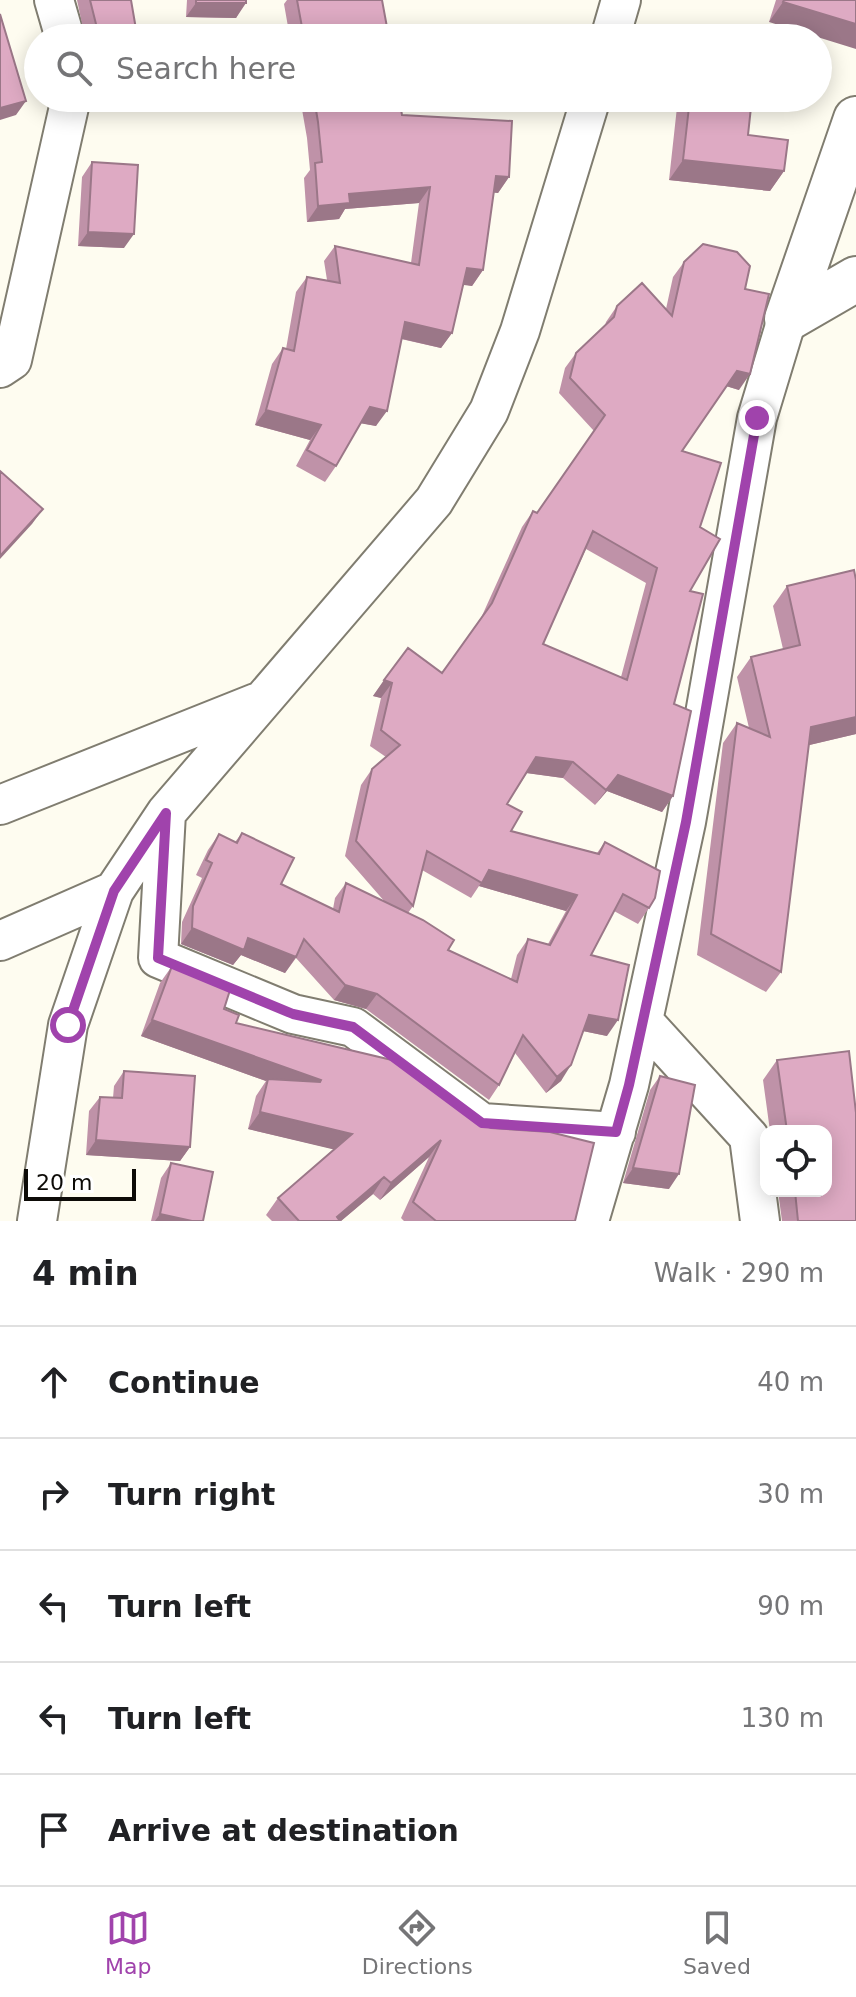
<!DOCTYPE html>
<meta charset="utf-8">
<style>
body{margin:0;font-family:"DejaVu Sans",sans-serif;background:#f2f2f2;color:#202124}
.controls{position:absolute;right:24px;bottom:24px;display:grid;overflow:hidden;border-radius:16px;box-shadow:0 4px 20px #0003}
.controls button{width:72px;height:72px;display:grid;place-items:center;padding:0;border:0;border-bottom:2px solid #e0e0e0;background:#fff;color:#202124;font:40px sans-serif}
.scale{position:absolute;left:24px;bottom:20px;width:112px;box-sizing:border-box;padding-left:8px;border:4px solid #0d0b07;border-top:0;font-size:22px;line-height:28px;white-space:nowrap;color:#0d0b07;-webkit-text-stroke:6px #fff;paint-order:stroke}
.stop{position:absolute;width:24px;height:24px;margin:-18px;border:6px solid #a043ac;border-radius:50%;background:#fff}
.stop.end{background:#a043ac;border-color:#fff;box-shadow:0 2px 8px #0008}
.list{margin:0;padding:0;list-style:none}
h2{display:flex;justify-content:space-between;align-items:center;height:104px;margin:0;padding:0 32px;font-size:34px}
h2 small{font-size:26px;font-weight:400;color:#757577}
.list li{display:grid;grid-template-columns:52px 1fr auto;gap:24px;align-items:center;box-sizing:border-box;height:112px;padding:0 32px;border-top:2px solid #e0e0e0}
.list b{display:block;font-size:30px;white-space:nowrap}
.list em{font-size:26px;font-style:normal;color:#757577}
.icon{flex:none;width:44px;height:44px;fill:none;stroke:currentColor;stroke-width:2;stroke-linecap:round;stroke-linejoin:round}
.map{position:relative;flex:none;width:856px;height:1221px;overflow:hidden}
.search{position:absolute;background:#fff;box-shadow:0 4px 20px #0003;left:24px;right:24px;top:24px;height:88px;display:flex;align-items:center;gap:20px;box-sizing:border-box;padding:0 28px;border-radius:44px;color:#757577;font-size:30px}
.sheet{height:664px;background:#fff}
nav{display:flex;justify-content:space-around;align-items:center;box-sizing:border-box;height:112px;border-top:2px solid #e0e0e0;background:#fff;font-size:22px;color:#757577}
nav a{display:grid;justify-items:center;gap:4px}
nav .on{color:#a043ac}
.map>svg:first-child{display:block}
</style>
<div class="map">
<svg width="856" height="1221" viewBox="0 0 856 1221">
<rect width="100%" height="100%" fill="#fefcf0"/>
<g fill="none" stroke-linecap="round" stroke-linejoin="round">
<!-- street casing -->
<g stroke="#807d70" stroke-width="42">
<path id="street" d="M54,0L65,38
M610,38L621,0
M0,368L12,360L71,98
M0,805L256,703
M166,813L158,958L293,1014L353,1027L482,1123L616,1132
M0,941L114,891
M643,1021L749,1137L760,1221
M37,1221L68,1025L114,891L166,813L434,501L489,411L520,331L591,98
M589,1221L629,1085L686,822L757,418L787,319"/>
</g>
<!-- secondary casing -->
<g stroke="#807d70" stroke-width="48">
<path id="secondary" d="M856,119L787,319L856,279"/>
</g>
<!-- street -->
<use href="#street" stroke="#fff" stroke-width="38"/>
<!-- secondary -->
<use href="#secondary" stroke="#fff" stroke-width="44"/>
</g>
<!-- wall -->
<path fill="#bf92a8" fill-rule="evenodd" d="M77,0H131L137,35L135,38H85Z
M187,0H246L236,18L186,17Z
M287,0H382L389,38H290L284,4Z
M776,0H856L769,22Z
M300,98H399L402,115L509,177L498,193L494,192L483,270L472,286L463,284L452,333L441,348L401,339L376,426L361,423L336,466L325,482L296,466L310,440L255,425L272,364L283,348L286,349L296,292L307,277L327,280L324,261L335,246L411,263L419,203L345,209L339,219L307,222L304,178L310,170L307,138Z
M678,98H752L748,135L784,171L770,191L669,180Z
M92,162L124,248L78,246L82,177Z
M684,262L745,289L739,390L726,386L682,451L700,527L674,704L673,796L662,812L607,791L595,805L563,778L527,773L507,804L511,831L597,853L605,842L649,908L638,924L614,911L591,955L607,1036L583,1031L561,1081L546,1093L515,1053L499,1085L489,1100L366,1009L334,1000L296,958L285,973L241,955L233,965L181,944L182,922L202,878L196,875L208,850L219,834L235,842L242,833L281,884L333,909L335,898L346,883L385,902L345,856L361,785L372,769L386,757L370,746L381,698L373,696L408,648L442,673L481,618L522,527L533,511L537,513L594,431L559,393L565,368L576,353L605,326L606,322L617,306L666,309L673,277ZM586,549L646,583L621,677L543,644ZM422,870L471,898L479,886L566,911L548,944L528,939L517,955L511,979L448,950L408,913L413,906Z
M856,580V734L809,745L781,972L766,992L697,955L723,743L737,723L749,728L737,677L751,657L783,649L773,606L787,586Z
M172,966L224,1009L236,1023L575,1221H404L401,1218L429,1157L380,1200L373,1194L341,1221H272L266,1215L278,1198L334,1149L248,1129L256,1096L266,1081L141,1036L160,983Z
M849,1051L856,1113V1221H782L778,1191H826V1131H770L763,1080L777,1060Z
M124,1071L190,1147L180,1161L86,1155L89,1111L100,1097L113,1098L114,1086Z
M660,1076L669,1189L623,1183L650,1090Z
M171,1163L203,1221H151L161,1178Z"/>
<!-- shaded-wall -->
<path fill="#9b7788" d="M783,2L856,24V49L769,22Z
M196,3H246L236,18L186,17Z
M26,101L16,115L0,120V108Z
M683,160L784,171L770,191L669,180Z
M496,176L509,177L498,193L485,192Z
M430,187L419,203L345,209L339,219L307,222L318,206L349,194Z
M88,232L134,234L124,248L78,246Z
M467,268L483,270L472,286L456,284Z
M405,322L452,333L441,348L394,337Z
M737,371L750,374L739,390L726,386Z
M370,407L387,411L376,426L359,423Z
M266,410L321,425L310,440L255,425Z
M43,509L32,524L0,559V556Z
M384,680L392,683L381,698L373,696Z
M856,717V734L797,748L811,727Z
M536,757L573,762L563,778L526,773Z
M618,775L673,796L662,812L607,791L595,805Z
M489,870L577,895L566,911L479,886Z
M192,928L248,938L296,957L285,973L241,955L233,965L181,944Z
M345,985L377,994L366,1009L334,1000Z
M589,1015L618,1020L607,1036L578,1030Z
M152,1020L321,1080L309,1096L268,1079L266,1081L141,1036Z
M571,1065L561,1081L546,1093L557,1077Z
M260,1112L352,1134L340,1151L248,1129Z
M96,1140L190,1147L180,1161L86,1155Z
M441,1140L429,1157L380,1200L391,1183Z
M633,1168L679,1174L669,1189L623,1183Z
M384,1177L373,1194L341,1221L337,1217Z
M160,1214L192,1221H155Z"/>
<!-- building -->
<path fill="#deaac3" stroke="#9b7788" stroke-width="2" fill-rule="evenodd" d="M90,0H131L137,35L119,38H88L97,28Z
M196,0H246V3H196Z
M297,0H382L389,38H304Z
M784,0H856V24L783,2Z
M0,14L26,101L0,108Z
M314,98H399L402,115L512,121L509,177L496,176L483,270L467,268L452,333L405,322L387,411L370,407L336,466L307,450L321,425L266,410L283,348L294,351L307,277L340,283L335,246L419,265L430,187L349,194L350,203L318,206L315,163L322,162L318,122Z
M690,98H752L748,135L788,140L784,171L683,160Z
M92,162L138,165L134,234L88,232Z
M703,244L737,252L750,266L745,289L769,294L750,374L737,371L682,451L721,463L700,527L720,539L690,591L703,594L674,704L691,711L673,796L618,775L606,790L573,762L536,757L507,804L522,812L511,831L599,854L605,842L660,871L655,898L649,908L623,894L591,955L629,965L618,1020L589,1015L571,1065L557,1077L523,1035L499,1085L377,994L345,985L304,939L296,957L248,938L244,950L192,928L193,906L212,863L206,860L219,834L237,843L242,833L294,858L281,884L339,912L346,883L423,920L454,940L448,950L517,982L528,939L550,945L577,895L489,870L482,883L427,851L413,906L356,841L372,769L400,745L381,730L392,683L384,680L408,648L442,673L492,603L533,511L537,513L605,415L570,378L576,353L614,317L617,306L642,283L672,316L684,262ZM593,531L657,568L627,680L543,644Z
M0,471L43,509L0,556Z
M854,570L856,580V717L811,727L781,972L711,934L737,723L770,737L751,657L800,645L787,586Z
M172,966L230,990L224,1009L239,1015L236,1023L396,1061L481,1124L491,1128L550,1132L594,1143L575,1221H436L413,1202L441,1140L391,1183L384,1177L337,1217L340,1221H299L278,1198L352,1134L260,1112L268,1079L320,1082L321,1080L152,1020Z
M849,1051L856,1113V1221H798L795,1191H826V1131H787L777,1060Z
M124,1071L195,1076L190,1147L96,1140L100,1097L122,1098Z
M660,1076L695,1085L679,1174L633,1168Z
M171,1163L213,1172L203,1221H192L160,1214Z"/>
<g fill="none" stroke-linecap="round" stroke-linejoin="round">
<!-- route -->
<path stroke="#a043ac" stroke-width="10" d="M68,1025L114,891L166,813L158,958L293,1014L353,1027L482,1123L616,1132L629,1085L686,822L757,418"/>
</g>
</svg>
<div class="controls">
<button><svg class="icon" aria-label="locate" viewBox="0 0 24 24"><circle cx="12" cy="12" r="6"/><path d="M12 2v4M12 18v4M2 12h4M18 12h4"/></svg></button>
</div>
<div class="scale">20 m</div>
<div class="stop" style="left:68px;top:1025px"></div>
<div class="stop end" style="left:757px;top:418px"></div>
<div class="search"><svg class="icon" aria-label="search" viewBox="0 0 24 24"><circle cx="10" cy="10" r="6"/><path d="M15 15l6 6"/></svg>Search here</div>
</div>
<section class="sheet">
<h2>4 min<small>Walk · 290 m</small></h2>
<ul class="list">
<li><svg class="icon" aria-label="ahead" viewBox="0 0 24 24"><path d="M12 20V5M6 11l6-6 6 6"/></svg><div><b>Continue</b></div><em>40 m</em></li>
<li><svg class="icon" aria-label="right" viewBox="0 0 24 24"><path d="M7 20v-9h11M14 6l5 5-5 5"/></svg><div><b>Turn right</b></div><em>30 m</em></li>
<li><svg class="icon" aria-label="left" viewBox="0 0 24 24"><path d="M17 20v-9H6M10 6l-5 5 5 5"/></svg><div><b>Turn left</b></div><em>90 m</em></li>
<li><svg class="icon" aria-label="left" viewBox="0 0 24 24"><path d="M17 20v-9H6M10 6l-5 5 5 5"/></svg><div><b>Turn left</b></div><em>130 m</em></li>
<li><svg class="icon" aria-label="arrive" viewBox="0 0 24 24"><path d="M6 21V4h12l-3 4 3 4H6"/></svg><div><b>Arrive at destination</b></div></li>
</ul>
</section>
<nav>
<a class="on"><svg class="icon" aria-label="map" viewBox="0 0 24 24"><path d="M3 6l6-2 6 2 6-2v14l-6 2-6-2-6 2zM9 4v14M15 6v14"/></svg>Map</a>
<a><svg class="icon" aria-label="directions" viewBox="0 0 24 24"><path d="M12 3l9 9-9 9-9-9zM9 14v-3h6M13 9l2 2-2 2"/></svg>Directions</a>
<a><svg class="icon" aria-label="saved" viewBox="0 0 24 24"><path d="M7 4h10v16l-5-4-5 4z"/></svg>Saved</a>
</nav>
